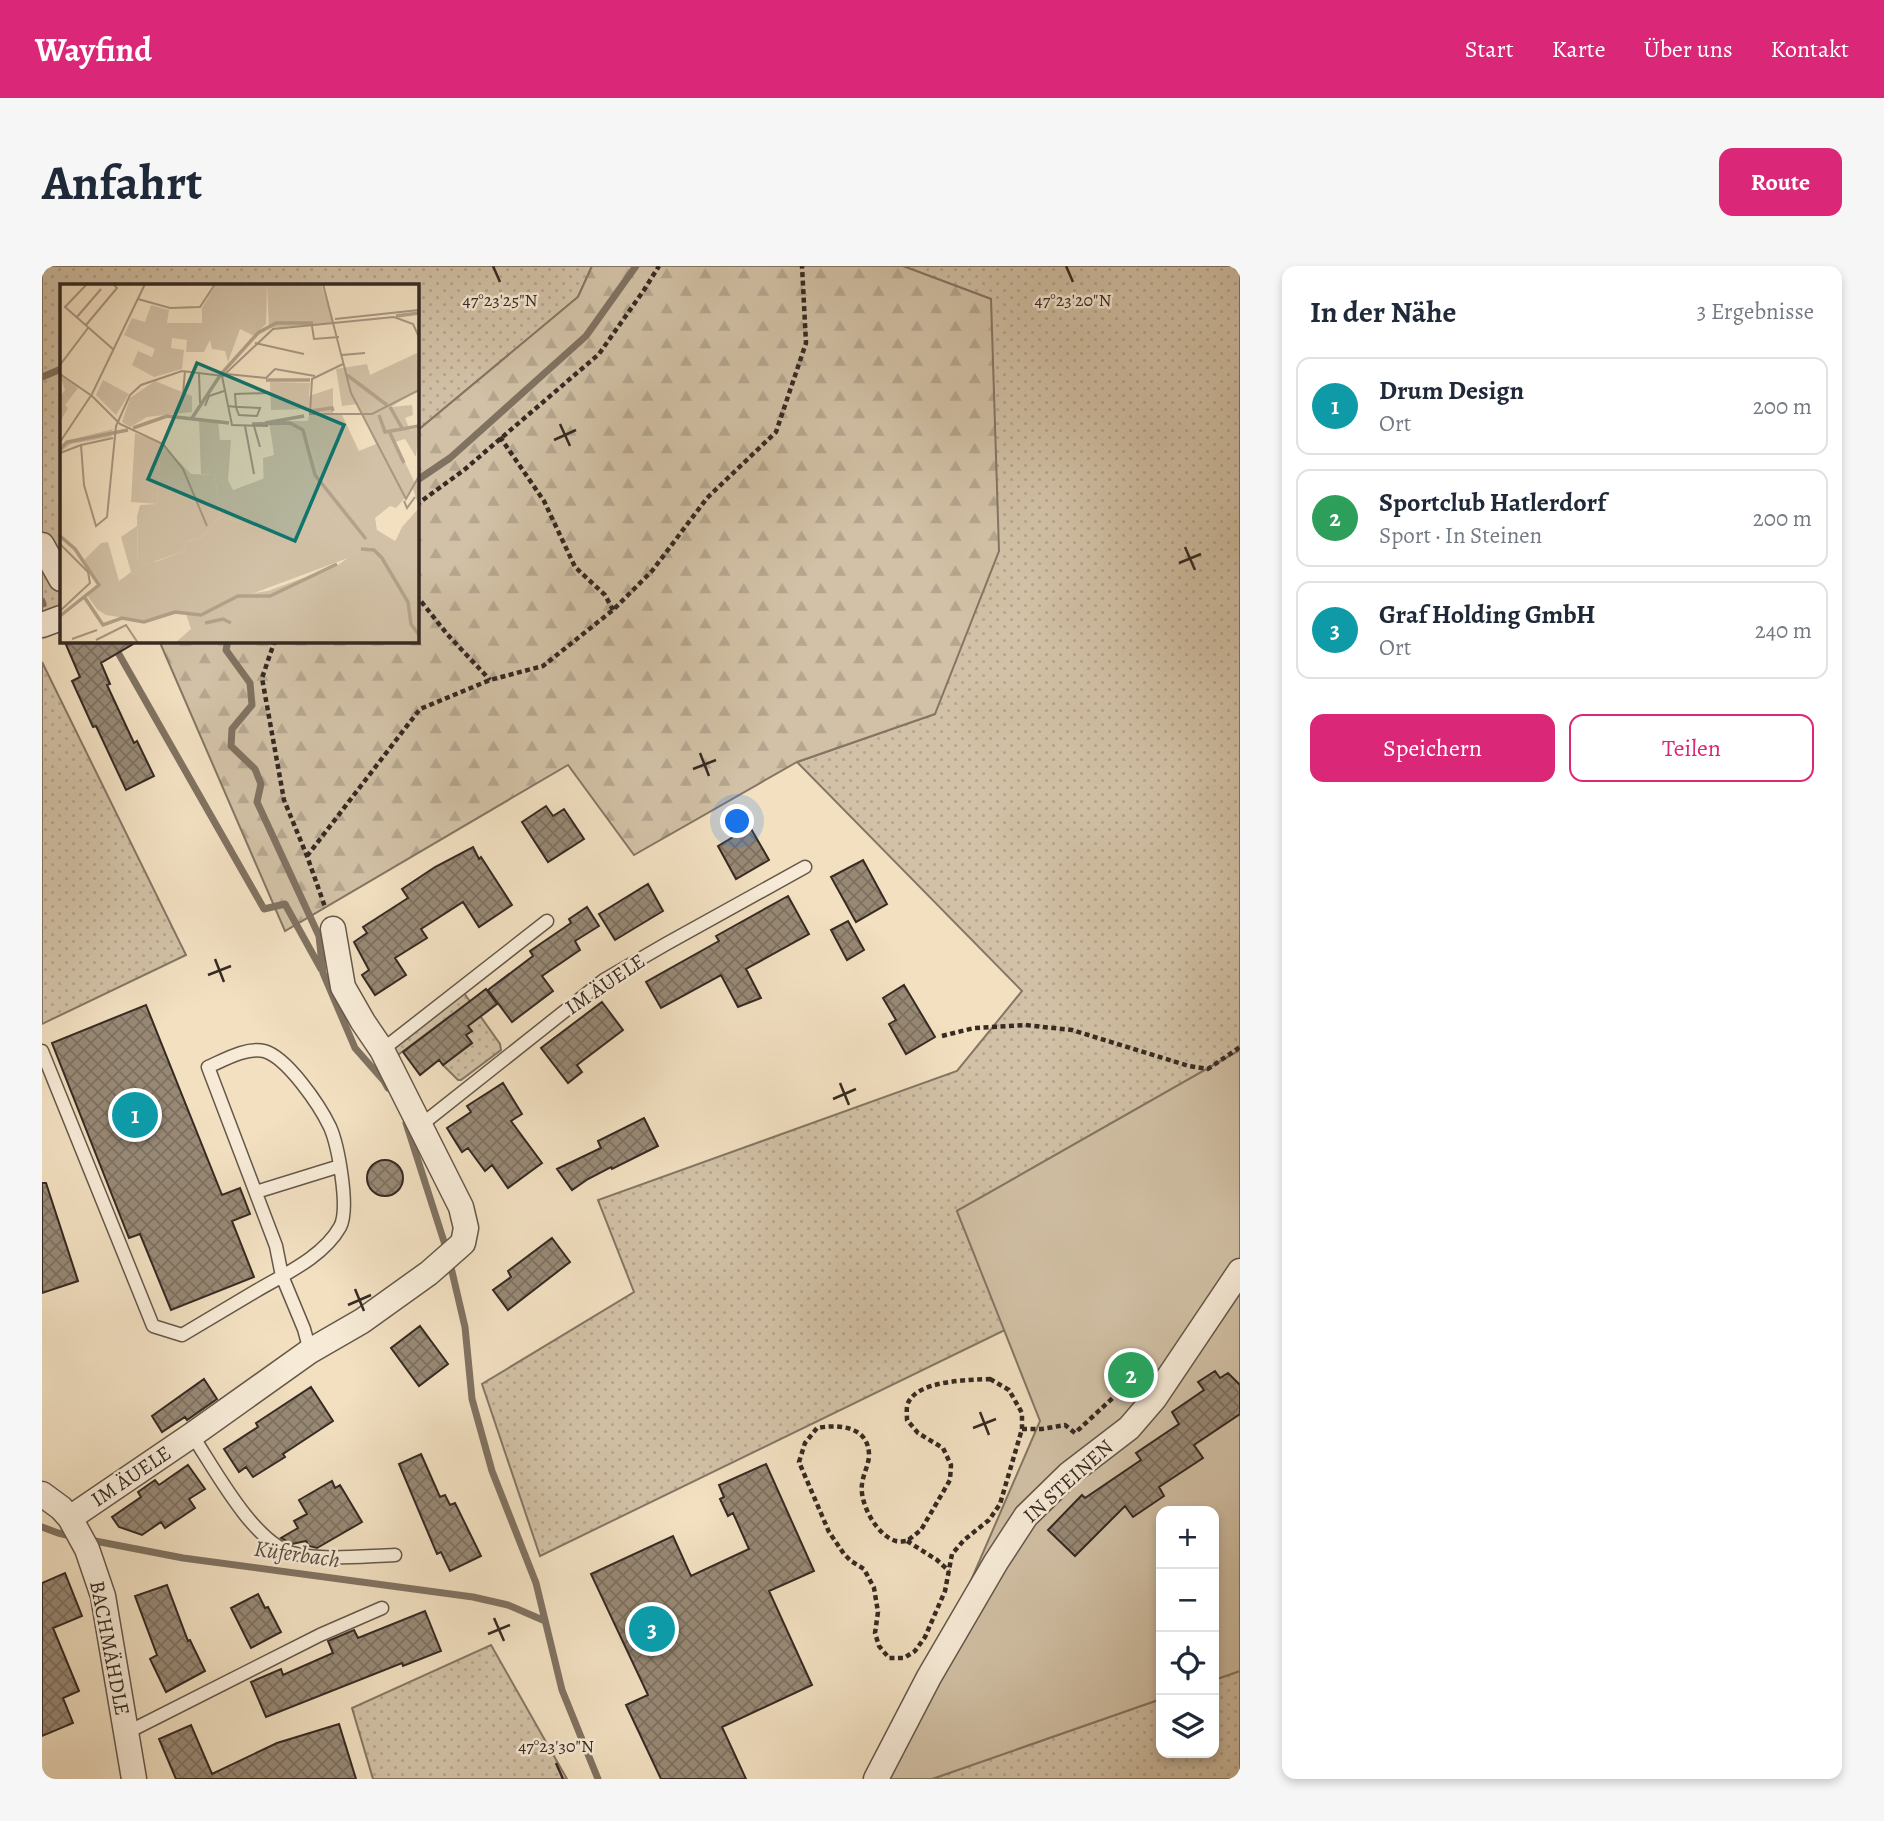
<!DOCTYPE html>
<html lang="de">
<meta charset="utf-8">
<style>
body{margin:0;font-family:Alegreya,serif;background:#f6f6f7;color:#1f2937}
.controls{position:absolute;right:21px;bottom:21px;display:grid;overflow:hidden;border-radius:14px;box-shadow:0 4px 10px #0003}
.controls button{width:63px;height:63px;display:grid;place-items:center;padding:0;border:0;border-bottom:2px solid #e0e1e3;background:#fff;color:#1f2937;font:35px sans-serif}
.you{position:absolute;left:696px;top:556px;width:24px;height:24px;margin:-18px;border:5px solid #fff;border-radius:50%;background:#1a73e8;box-shadow:0 0 0 10px #1a73e833}
.badge{display:grid;place-items:center;width:46px;height:46px;border-radius:50%;background:#db2777;color:#fff;font-size:23px;font-weight:700}
.pin{position:absolute;translate:-50% -50%;border:4px solid #fff;box-shadow:0 2px 7px #0006}
.list{margin:0;padding:0;list-style:none}
h2{display:flex;justify-content:space-between;align-items:center;height:91px;margin:0;padding:0 28px;font-size:30px}
h2 small{font-size:23px;font-weight:400;color:#747a83}
.list li{display:grid;grid-template-columns:46px 1fr auto;gap:21px;align-items:center;box-sizing:border-box;height:98px;margin:0 14px 14px;padding:0 14px;border:2px solid #e0e1e3;border-radius:14px}
.list b{display:block;font-size:26px;white-space:nowrap}
.list p{margin:0;font-size:23px;white-space:nowrap;color:#747a83}
.list em{font-size:23px;font-style:normal;color:#747a83}
.actions{display:flex;gap:14px;padding:21px 28px}
.actions a{flex:1;padding:16px 0;border:2px solid #db2777;border-radius:14px;text-align:center;font-size:24px;color:#db2777}
.actions .main{background:#db2777;color:#fff}
.icon{flex:none;width:38px;height:38px;fill:none;stroke:currentColor;stroke-width:2;stroke-linecap:round;stroke-linejoin:round}
.map{position:relative;flex:none;width:1198px;height:1513px;overflow:hidden;border-radius:14px}
header{display:flex;align-items:center;gap:42px;box-sizing:border-box;height:98px;padding:0 35px;background:#db2777;color:#fff}
header strong{font-size:33px}
nav{display:flex;gap:38px;margin-inline-start:auto;font-size:24px}
.intro{display:flex;align-items:center;justify-content:space-between;box-sizing:border-box;height:168px;padding:0 42px}
h1{margin:0;font-size:49px}
.button{padding:18px 32px;border-radius:14px;background:#db2777;color:#fff;font-size:24px;font-weight:700}
main{display:flex;gap:42px;padding:0 42px}
aside{flex:1;background:#fff;border-radius:14px;box-shadow:0 4px 10px #0003}
.map>svg:first-child{display:block}
</style>
<header>
<strong>Wayfind</strong>
<nav><a>Start</a><a>Karte</a><a>Über uns</a><a>Kontakt</a></nav>
</header>
<div class="intro"><h1>Anfahrt</h1><a class="button">Route</a></div>
<main>
<div class="map">
<svg width="1198" height="1513" viewBox="0 0 1198 1513">
<defs>
<pattern id="green-dots" width="8" height="8" patternUnits="userSpaceOnUse" patternTransform="scale(1.75)"><rect width="8" height="8" fill="#d2c1a6"/><path d="M2 2h.1M6 6h.1" fill="none" stroke="#b5a68f" stroke-width="1.8" stroke-linecap="round"/></pattern>
<pattern id="forest-firs" width="22" height="20" patternUnits="userSpaceOnUse" patternTransform="scale(1.75)"><rect width="22" height="20" fill="#d2c1a6"/><path d="M5 1l3.5 6h-7zM16 11l3.5 6h-7z" fill="#b5a68f"/></pattern>
<pattern id="building-cross-hatch" width="8" height="8" patternUnits="userSpaceOnUse" patternTransform="scale(1.75)"><rect width="8" height="8" fill="#988975"/><path d="M0 0l8 8M0 8l8-8" fill="none" stroke="#7d7060"/></pattern>
</defs>
<rect width="100%" height="100%" fill="#f2e0c1"/>
<filter id="stains"><feTurbulence type="fractalNoise" baseFrequency=".00286" numOctaves="4"/><feColorMatrix values="0 0 0 0 .2 0 0 0 0 .09 0 0 0 0 .02 0 0 0 .5 -.17"/></filter>
<radialGradient id="worn" r=".72"><stop offset=".6" stop-color="#630" stop-opacity="0"/><stop offset="1" stop-color="#630" stop-opacity=".3"/></radialGradient>
<!-- green -->
<path fill="url(#green-dots)" stroke="#847664" stroke-width="2" d="M0,0H550L536,31L375,165L374,19H19V350L0,355Z
M861,0H1198V784L915,945L963,1064L498,1290L440,1118L592,1026L556,934L915,805L980,725L755,496L893,448L949,33Z
M0,396L144,689L0,758Z
M422,727L458,778L459,784L419,814H416L401,799L430,777L408,750L356,789L351,783Z
M449,1379L525,1513H331L310,1442Z
M1198,1405V1513H890L1119,1433V1487H1172V1414Z"/>
<!-- forest -->
<path fill="url(#forest-firs)" stroke="#847664" stroke-width="2" d="M550,0H861L949,33L957,285L893,448L755,496L592,589L526,499L243,665L119,379L124,374H374L375,165L536,31Z"/>
<!-- pitch -->
<path fill="#d2c1a6" stroke="#847664" stroke-width="2" d="M1198,784V1405L1172,1414V1245H1119V1433L890,1513H843L998,1155L915,945Z"/>
<g fill="none" stroke-linecap="round" stroke-linejoin="round">
<!-- stream -->
<path stroke="#807261" stroke-width="7" d="M0,111L19,103
M374,215L408,192L544,70L594,0
M0,335L1,338
M186,374L184,384L208,417L210,439L190,463L189,480L213,503L219,518L215,536L277,670L281,707L313,782L342,815L346,822
M74,383L222,643L243,638L279,703
M364,857L405,985
M408,997L423,1061L430,1133L450,1205L494,1317L520,1424L556,1513
M0,1261L16,1267L33,1271
M48,1274L141,1292L431,1331L466,1339L503,1355"/>
</g>
<!-- building -->
<path fill="url(#building-cross-hatch)" stroke="#362a23" stroke-width="2" d="M22,374H98L59,397L68,418L65,419L92,477L95,475L112,510L84,524L54,460L51,461L30,415L38,411Z
M504,540L511,550L522,543L542,573L506,596L480,556Z
M708,561L727,594L694,613L676,580Z
M431,581L437,593L439,591L470,639L437,661L421,636L379,663L385,672L353,692L364,709L333,729L320,709L327,704L312,676L325,667L321,661L366,632L360,623L393,601Z
M821,594L845,638L814,656L789,611Z
M606,618L621,645L573,674L557,648Z
M746,630L767,668L704,703L719,732L696,741L679,709L619,742L604,716L677,675L674,670Z
M545,641L557,660L533,675L538,684L500,710L511,725L470,756L446,724L491,690L488,685L529,657L527,653Z
M806,655L822,684L805,694L789,664Z
M862,719L893,771L864,788L847,758L854,754L841,732Z
M444,723L455,738L426,760L430,765L424,769L430,777L401,799L397,794L378,809L361,786Z
M560,736L581,764L535,799L540,806L526,817L499,782Z
M104,739L180,929L198,922L208,948L190,955L212,1011L129,1044L98,968L87,972L10,777Z
M461,817L480,848L469,855L500,897L466,922L450,899L443,905L426,882L420,886L405,862L429,846L425,840Z
M602,852L616,880L570,903L569,901L546,913L530,924L515,903L559,882L556,875Z
M325 912a18 18 0 1 1 36 0a18 18 0 1 1-36 0Z
M0,917H4L36,1015L0,1027Z
M510,972L528,996L466,1044L451,1024L469,1011L466,1005Z
M378,1060L406,1098L377,1120L349,1082Z
M1173,1105L1178,1112L1186,1107L1198,1119V1148L1152,1179L1161,1192L1117,1221L1122,1230L1091,1251L1083,1240L1033,1290L1006,1264L1040,1229L1043,1232L1099,1194L1094,1187L1137,1158L1130,1146L1162,1124L1156,1116Z
M162,1113L175,1133L145,1154L143,1151L120,1166L110,1150Z
M269,1121L291,1155L241,1188L243,1191L211,1211L204,1201L197,1206L182,1183L216,1161L214,1157Z
M379,1188L398,1231L403,1229L408,1239L413,1237L439,1290L408,1305L399,1286L395,1288L357,1198Z
M724,1198L772,1305L727,1325L770,1419L680,1461L704,1513H619L584,1439L606,1429L549,1308L631,1270L649,1310L707,1283L691,1247L686,1250L678,1233L682,1231L677,1219Z
M146,1199L163,1223L147,1233L153,1242L123,1262L119,1256L100,1269L77,1261L70,1251L99,1231L96,1226L113,1214L117,1219Z
M290,1215L293,1222L298,1219L320,1256L275,1282L267,1280L264,1275L250,1278L239,1272L256,1262L252,1255L265,1248L257,1234Z
M23,1307L40,1350L11,1362L37,1425L21,1432L31,1457L0,1470V1317Z
M125,1319L146,1375L148,1374L163,1405L124,1426L108,1393L115,1389L93,1330Z
M216,1328L223,1342L226,1341L239,1366L209,1382L189,1342Z
M383,1345L399,1385L361,1400L360,1397L224,1451L209,1416L239,1403L241,1409L291,1387L286,1375L312,1364L316,1372Z
M297,1458L314,1513H134L117,1473L149,1459L170,1508L235,1477Z"/>
<g fill="none" stroke-linecap="round" stroke-linejoin="round">
<!-- service casing -->
<g stroke="#65584a" stroke-width="15">
<path id="service" d="M340,784L505,655
M0,785L111,1060L140,1069C165,1054 189,1040 214,1025C243,1008 281,991 298,961C308,943 296,879 288,861C278,840 245,791 222,785C204,781 182,794 166,801L234,980L240,1010L262,1063L268,1085
M379,859L562,714L624,678L763,601
M214,926L298,900
M150,1169C172,1202 211,1276 250,1287C279,1295 322,1290 353,1289
M84,1467L278,1369L340,1342"/>
</g>
<!-- minor casing -->
<g stroke="#65584a" stroke-width="27">
<path id="minor" d="M0,279L19,313
M0,359L19,352
M0,1228L19,1242L28,1252L45,1283L61,1330L92,1513
M28,1252L150,1169L268,1085L320,1055L387,1007L421,977L424,962L419,941L340,784L321,756L301,721L291,663
M834,1513L887,1411L954,1296L984,1250L1027,1208L1087,1162L1112,1133L1198,1005"/>
</g>
<!-- path -->
<path stroke="#362a23" stroke-width="4.5" stroke-dasharray="5 3.5" stroke-linecap="butt" d="M458,171L502,235L533,301L563,329L571,344
M374,239L422,204L557,88L602,24L617,0
M374,329L405,368L448,414
M233,374L220,412L242,534L265,590L283,641
M265,590L378,443L448,414L501,400L571,344L610,305L665,232L734,166L764,77L760,0
M900,770L932,762L983,759L1030,764L1147,800L1166,803L1198,781
M948,1113L967,1124L980,1147V1163L958,1238L947,1254L922,1274L910,1288L903,1325L883,1371L873,1385L862,1392H847L837,1380L833,1367L836,1346L832,1322L822,1303L809,1295L802,1288L787,1266L757,1196L763,1177L775,1162C797,1158 828,1160 827,1191C826,1200 821,1209 820,1218C817,1237 835,1270 854,1275C858,1276 862,1275 865,1275L879,1264L908,1214L909,1199L901,1182L876,1167L865,1154C865,1149 864,1141 866,1137C876,1114 927,1114 948,1113Z
M980,1163H1000L1023,1159L1033,1167L1090,1114L1098,1111
M865,1275L895,1294L907,1305"/>
<!-- service -->
<use href="#service" stroke="#f7ebd7" stroke-width="12"/>
<!-- minor -->
<use href="#minor" stroke="#f7ebd7" stroke-width="24"/>
</g>
<!-- ticks -->
<path fill="none" stroke="#362a23" stroke-width="2.5" d="M451,0L458,16M1024,0L1031,16M518,158L528,180M512,174L534,164M1143,281L1153,304M1137,297L1159,288M658,487L667,510M651,503L674,494M173,693L182,716M166,709L189,700M798,817L807,839M791,833L814,823M313,1023L322,1045M306,1039L329,1029M938,1146L947,1169M931,1162L954,1153M452,1352L462,1375M446,1368L468,1359M514,1497L521,1513"/>
<g text-anchor="middle" dominant-baseline="central" stroke-width="5" stroke-linejoin="round" paint-order="stroke">
<!-- street labels -->
<g font-size="21" fill="#362a23" stroke="#f7ebd7">
<text transform="translate(563 718) rotate(-34)">IM ÄUELE</text>
<text transform="translate(89 1210) rotate(-34)">IM ÄUELE</text>
<text transform="translate(1026 1215) rotate(-42)">IN STEINEN</text>
<text transform="translate(68 1382) rotate(79)">BACHMÄHDLE</text>
</g>
<!-- water labels -->
<g font-size="23" font-style="italic" fill="#5b4e42" stroke="#f7ebd7">
<text transform="translate(255 1288) rotate(8)">Küferbach</text>
</g>
</g>
<!-- overview -->
<g transform="translate(18 18)">
<rect width="359" height="359" fill="#f2e0c1"/>
<path d="M156,0H207L206,40L194,52L180,45L168,78L165,67L152,65L150,56L144,68H126L127,56L112,54L111,64L124,66L122,85L94,93L72,81L78,67L92,73L95,65L64,51L72,34L85,38L91,21L109,26L107,39H142V24ZM357,69L359,105L331,123L352,121L353,131L345,134L350,146L359,144L356,173L345,155L335,158L355,199L359,190V223L353,205L336,224L330,222L315,234L317,246L308,254L292,227L259,191L242,137H248L250,125L211,126L210,98L250,99L249,112L273,104V130L282,131L299,167L316,160L297,120L282,122L276,85L307,80L310,91ZM0,91L18,104L5,121L8,124L0,138V113L5,106ZM43,96L69,110L56,131L36,111ZM95,97L132,112V128L87,133L70,143L62,138L70,114ZM139,136L158,137L160,156H171L168,196L173,206L205,194L257,215L274,234L292,270L325,279L342,243L359,224V359L266,292L288,274L140,329L115,328L84,337L46,331L37,325L27,311L40,299L24,276L41,259L48,258L59,297L71,288L61,253L77,242L78,283L95,277L100,289L180,238L160,233L155,191L141,190ZM75,149L101,159L97,220L71,218Z" fill="#d2c1a6"/>
<path d="M209,137H242L259,191L292,227L308,253L317,246L335,257L358,232L359,217V359H115L131,345L125,327L140,329L179,311L208,307L278,281L292,271L274,234L257,216L242,231L217,222L204,209L203,174L214,171ZM53,145L51,153L11,160L0,168L6,157ZM160,233L180,238L167,269L100,289L95,278L125,267L126,258L140,254Z" fill="#d2c1a6"/>
<path d="M207,0H261L274,39L209,44ZM101,159L131,190L155,191L160,233L140,254L126,258L125,267L78,283L77,233L80,221L97,220Z" fill="#d2c1a6"/>
<path fill="none" stroke="#b2a28b" stroke-width="3.5" d="M336,32L359,29M287,91L327,121M206,96H250M330,123L342,144M251,127L272,124L273,127M319,131L325,148L359,142M132,134L161,90L198,49L216,39H253M205,139L244,132M192,140L230,139L243,146L255,191L306,255M73,144L107,132L169,139M330,149L344,179M0,165L7,158L68,146M0,252L15,265L39,301L0,332M301,265L314,266L322,274L348,318L351,340L359,351M25,314L43,341L62,334L84,338L115,328L141,331L178,312H210L277,280M145,339L163,335L171,339"/>
<path fill="none" stroke="#a79782" stroke-width="2" d="M27,0L5,23L54,66M263,0L291,109L346,215L359,192M78,15L110,24L140,23L155,0M17,33L41,5M275,35L359,26M26,41L57,4L53,0M252,42L254,55L279,53M195,59L244,70M282,71L305,69M283,80L252,95L250,130H312L359,106M0,81L28,44M139,89L140,119M0,90L32,112L60,140L103,160L123,185L147,242M167,90L206,94L215,85L255,92M162,92L172,141L208,142M123,110L125,87M145,122L149,112L164,107M168,122L176,123H179L200,124L197,132L179,131L177,126L176,123L175,110L208,109M185,142L194,190M194,142L200,163M53,154L21,161L24,201L36,242L47,233L56,142L70,111L81,101L122,87L163,92L213,45L334,33L353,40L359,53M0,158L32,110L85,0M0,169L21,161M344,217L347,224L355,213M0,260L28,288L30,299L0,327M12,355L37,346M36,356L66,341L78,359"/>
<path fill="#0f766e" fill-opacity="0.15" stroke="#0f766e" stroke-width="3.5" d="M137,79L284,141L235,257L88,195Z"/>
<rect width="359" height="359" fill="none" stroke="#362a23" stroke-width="3.5"/>
</g>
<g font-size="18" text-anchor="middle" fill="#362a23" stroke="#f7ebd7" stroke-width="5" stroke-linejoin="round" paint-order="stroke">
<text x="458" y="40">47°23'25"N</text>
<text x="1031" y="40">47°23'20"N</text>
<text x="514" y="1486">47°23'30"N</text>
</g>
<rect width="100%" height="100%" filter="url(#stains)"/>
<rect width="100%" height="100%" fill="url(#worn)"/>
</svg>
<div class="controls">
<button>+</button>
<button>−</button>
<button><svg class="icon" aria-label="locate" viewBox="0 0 24 24"><circle cx="12" cy="12" r="6"/><path d="M12 2v4M12 18v4M2 12h4M18 12h4"/></svg></button>
<button><svg class="icon" aria-label="layers" viewBox="0 0 24 24"><path d="M12 4l9 5-9 5-9-5zM3 14l9 5 9-5"/></svg></button>
</div>
<div class="you"></div>
<div class="pin badge" style="left:93px;top:849px;background:#0f9aa8">1</div>
<div class="pin badge" style="left:1089px;top:1109px;background:#2e9e5b">2</div>
<div class="pin badge" style="left:610px;top:1363px;background:#0f9aa8">3</div>
</div>
<aside>
<h2>In der Nähe<small>3 Ergebnisse</small></h2>
<ul class="list">
<li><span class="badge" style="background:#0f9aa8">1</span><div><b>Drum Design</b><p>Ort</p></div><em>200 m</em></li>
<li><span class="badge" style="background:#2e9e5b">2</span><div><b>Sportclub Hatlerdorf</b><p>Sport · In Steinen</p></div><em>200 m</em></li>
<li><span class="badge" style="background:#0f9aa8">3</span><div><b>Graf Holding GmbH</b><p>Ort</p></div><em>240 m</em></li>
</ul>
<div class="actions"><a class="main">Speichern</a><a>Teilen</a></div>
</aside>
</main>
